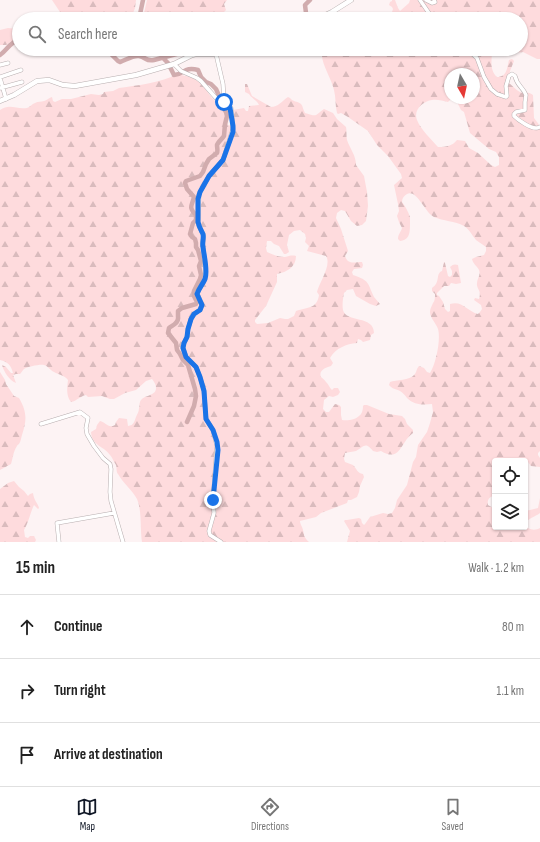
<!DOCTYPE html>
<meta charset="utf-8">
<style>
body{margin:0;font-family:"Sofia Sans Condensed",sans-serif;background:#f6f6f6;color:#222}
.controls{position:absolute;right:12px;bottom:12px;display:grid;overflow:hidden;border-radius:4px;box-shadow:0 1px 3px #0004}
.controls button{width:36px;height:36px;display:grid;place-items:center;padding:0;border:0;border-bottom:1px solid #e0e0e0;background:#fff;color:#222;font:20px sans-serif}
.compass{position:absolute;left:444px;top:68px;width:36px;height:36px;border-radius:50%;background:#fff;box-shadow:0 1px 3px #0004;rotate:171deg}
.stop{position:absolute;width:12px;height:12px;margin:-9px;border:3px solid #1a73e8;border-radius:50%;background:#fff}
.stop.end{background:#1a73e8;border-color:#fff;box-shadow:0 1px 4px #0008}
.list{margin:0;padding:0;list-style:none}
h2{display:flex;justify-content:space-between;align-items:center;height:52px;margin:0;padding:0 16px;font-size:17px}
h2 small{font-size:13px;font-weight:400;color:#767676}
.list li{display:grid;grid-template-columns:26px 1fr auto;gap:12px;align-items:center;box-sizing:border-box;height:64px;padding:0 16px;border-top:1px solid #e0e0e0}
.list b{display:block;font-size:15px;white-space:nowrap}
.list em{font-size:13px;font-style:normal;color:#767676}
.icon{flex:none;width:22px;height:22px;fill:none;stroke:currentColor;stroke-width:2;stroke-linecap:round;stroke-linejoin:round}
.map{position:relative;flex:none;width:540px;height:542px;overflow:hidden}
.search{position:absolute;background:#fff;box-shadow:0 1px 3px #0004;left:12px;right:12px;top:12px;height:44px;display:flex;align-items:center;gap:10px;box-sizing:border-box;padding:0 14px;border-radius:22px;color:#767676;font-size:15px}
.sheet{height:244px;background:#fff}
nav{display:flex;justify-content:space-around;align-items:center;box-sizing:border-box;height:56px;border-top:1px solid #e0e0e0;background:#fff;font-size:11px;color:#767676}
nav a{display:grid;justify-items:center;gap:2px}
nav .on{color:#111827}
.map>svg:first-child{display:block}
</style>
<div class="map">
<svg width="540" height="542" viewBox="0 0 540 542">
<defs>
<pattern id="forest-firs" width="22" height="20" patternUnits="userSpaceOnUse"><rect width="22" height="20" fill="#fedbdd"/><path d="M5 1l3.5 6h-7zM16 11l3.5 6h-7z" fill="#d9bbbd"/></pattern>
</defs>
<rect width="100%" height="100%" fill="#fdf3f4"/>
<!-- forest -->
<path fill="url(#forest-firs)" fill-rule="evenodd" d="M52,0H136L135,8L133,13L132,19H60V12Z
M147,0H227L224,4L226,10L224,12H216L210,16L203,19H145L144,13Z
M392,0H395L398,8L400,11L409,3L410,0H540V59H537L523,52C519,53 517,52 514,49H521V19H380L392,12L393,9L392,7L389,5L390,2L392,1Z
M8,28L19,29V40H13L6,45H0V30Z
M326,49H332L337,51L340,49H492C492,59 489,70 497,77C507,77 507,68 509,60L512,59L514,61L510,71L509,83C513,86 516,90 520,92C525,95 527,90 533,95L534,118L540,126V451L538,453V455L540,458V467L531,466L528,462C524,461 518,458 513,461H495V495C489,497 487,500 488,505L495,509V527H525V511L530,510L538,508L540,498V513C535,517 528,518 525,524C527,530 535,531 540,528V542H347L350,531L344,521L345,520H347L359,518L361,519L362,523L364,525L365,524L370,517L383,513L388,514L392,513L395,508L397,500L407,485L413,462L416,457L418,445L427,432L430,423L433,412L432,404C423,405 414,405 407,398C405,395 403,393 400,391C396,389 392,389 389,385L390,382C396,380 410,380 414,375C417,372 416,369 419,366L424,368L427,372L430,373C436,364 441,339 438,329C436,323 430,318 430,312C430,308 432,306 433,303C435,301 435,297 435,294L432,291V288C441,282 435,274 442,271L444,262L445,263L448,276L450,277L452,275V271L450,267C453,264 455,264 458,265L461,283L456,284L451,283L449,286H444L437,293V295L439,296L443,302L445,309L448,312L450,311V304C462,300 467,311 478,314L480,312L482,309L481,305L474,300L475,298L479,299C482,290 476,289 477,283C477,278 481,276 479,270C477,266 473,264 472,259L476,257L484,255L486,251V247C483,245 479,242 476,240C472,235 469,229 464,226C455,221 443,221 434,217C425,213 417,189 407,194C404,196 402,198 402,202C405,206 408,211 410,217C410,219 410,221 410,223C410,232 410,240 400,241L398,239C398,234 401,232 402,228L399,222L397,216L399,211L398,204L394,185L402,178L401,174L388,156L377,145L368,131L348,117L341,113L338,114L337,113C335,105 336,98 334,90C332,80 321,63 322,54L326,52ZM450,74H474V98H458L459,101L458,104L461,110L464,112L470,133L489,149L496,152L499,157V165L495,167L491,165L478,153L469,148L465,141L457,140C452,146 447,147 438,147C431,139 421,130 417,120C413,110 423,101 432,100C437,99 443,101 448,102L452,98H450Z
M178,74C184,76 190,76 196,80C204,84 207,93 213,99C217,103 225,104 228,110C231,115 227,120 228,125L232,126L234,124C234,119 232,114 233,110L244,108L246,111H248L249,106L259,105C257,100 252,99 249,94L245,92V84H247L252,96L271,107C278,107 282,101 288,97L290,98C293,102 297,101 301,104C303,106 303,110 305,113C318,117 314,116 324,109L333,113L337,119L346,127C347,132 346,136 347,140C350,149 356,155 356,165L364,176L367,192L368,206L366,221L362,225L357,226L351,221L345,211L341,210L337,213L336,218L341,229L348,251L345,256C348,265 354,262 362,262L363,265L362,268L354,269L352,272L353,275C370,281 367,282 374,297C376,299 378,302 380,304L376,306L370,304L356,296L353,289L347,290L344,293C343,298 342,305 343,310C346,323 374,315 374,333L371,335L370,340L363,342L361,340L358,339L357,343C346,344 336,348 330,358L333,363L331,366C327,367 318,370 321,377C323,379 325,380 326,382C329,385 329,387 332,390L334,388H338L340,392L338,395L333,397L329,396L324,400L323,409L326,412H329L335,404L339,405L341,407V415L342,420C347,421 355,420 359,416C362,414 363,410 363,406L364,405H367L389,414L402,416L405,419L407,424L413,430V433C400,442 401,463 381,451L377,452L373,451C365,441 364,447 356,451C353,452 348,452 345,453L344,459L345,462L353,465C357,469 357,473 363,474L364,477L360,486L359,492L357,497L351,500H348L347,503L321,513L316,517L300,521C300,523 301,525 302,527C305,534 302,536 309,542H142C140,530 142,510 137,499C132,490 123,483 118,474C116,472 117,468 116,465C114,462 112,457 110,455C104,446 92,446 91,432L96,429L97,425L100,421C106,422 108,429 115,425L116,422L119,418L127,419L128,426C134,425 134,422 136,417C137,414 139,412 139,408C140,406 139,404 140,402C143,394 156,397 156,388C156,384 154,382 152,379L146,381L136,390L125,393L114,399H110L102,396L88,397L86,395C80,396 77,401 71,402C66,396 67,388 68,380C64,375 59,375 54,372C50,370 48,366 44,365C40,364 27,367 24,369C23,370 21,373 20,374H16L13,375L16,383C9,380 4,372 2,365L6,367L11,373H13C11,365 8,362 0,360V110C10,103 17,110 27,108C30,107 32,104 35,103C38,101 41,102 44,101C48,100 48,98 52,97L53,101L55,102L62,99H71L91,94L99,95L103,94L104,92L113,91L119,88C139,85 160,83 178,74ZM300,230L305,234L306,238L305,242L309,246L307,251L326,256C332,265 319,283 317,292L319,295C317,309 308,307 296,311L294,316L288,319H285L280,318L268,323L257,324L255,322V320L266,306L277,282V274C287,272 296,267 296,256C292,255 289,256 285,257C279,257 273,255 267,252L266,248L267,241H271L274,244L279,246L284,254H286L289,252L287,245L289,235L294,231Z
M0,372L5,380L6,384L14,396L19,398C27,412 27,420 22,435C21,438 21,441 19,444C18,445 17,445 17,446C13,452 13,458 11,464L0,470Z
M14,481L19,487L24,491L28,496L30,494L33,493C34,501 38,503 39,508L38,509L34,505C30,513 29,522 24,530L25,537L28,538L30,536H34L36,540L35,542H0V489L8,483Z"/>
<g fill="none" stroke-linecap="round" stroke-linejoin="round">
<!-- river -->
<path stroke="#d1acae" stroke-width="4.5" d="M139,19L143,0
M302,19L306,13L305,5L310,0
M105,49L107,50L118,61L120,62C126,60 133,55 139,56C146,57 146,62 154,60L195,49
M0,55C7,50 10,42 19,40
M131,57L133,49
M163,58L168,63L174,75C184,75 184,66 198,70L201,77L206,82L211,84L216,89L220,98L221,105L226,112L227,116L225,124L224,136C222,139 218,142 217,145C217,148 218,150 217,153L209,159L206,164L203,172L200,176L186,181L185,183L187,189L194,197C192,206 188,207 196,215V220L193,223L190,234L192,237L195,239L196,243V247L198,250L201,261L199,266L201,275L200,279L194,291V296L197,302L196,304L182,308L178,311C178,313 178,315 178,317C179,323 173,325 169,328L168,333L176,343L177,350L180,354L183,360L188,365L195,389L196,396L194,406L187,422"/>
<!-- minor casing -->
<g stroke="#b8afb0" stroke-width="4.5">
<path id="minor" d="M420,0L433,19
M426,0L432,3L435,2L434,0
M467,49L477,58L484,77L491,89L497,94L506,97L507,96L506,86L509,76L512,74L515,76C517,86 523,87 526,95L525,102V110L516,112L514,114V116C518,120 531,129 537,128C538,128 539,127 540,127
M216,54L223,84L224,102
M174,64L181,71L197,78L201,81L216,98L229,106L231,108L232,117L233,129L223,160L209,176L199,194L198,223C199,227 201,230 203,234C204,238 202,243 203,247C204,256 207,271 205,279C203,284 199,288 197,293L202,305L200,310L194,314L191,319L188,329L187,337L183,345V348L186,357L196,367L200,377L204,391L206,419L213,430L217,446L213,500L214,513L209,531L210,535L221,542
M0,65L8,63
M0,77L21,70
M0,78L6,99
M0,88L22,82
M41,424L80,412L88,418L86,428L87,434L94,446L103,458L110,464L111,469L110,492L111,501L123,542
M59,542L57,523L114,513"/>
</g>
<!-- major casing -->
<g stroke="#b8afb0" stroke-width="5.5">
<path id="major" d="M317,19L332,12L351,0
M0,101L14,95L37,81L49,80L63,85L75,86L136,75L174,64L192,55L196,54H216L220,52L224,49"/>
</g>
<!-- minor -->
<use href="#minor" stroke="#fff" stroke-width="3.5"/>
<!-- major -->
<use href="#major" stroke="#fff" stroke-width="4.5"/>
</g>
<g fill="none" stroke-linecap="round" stroke-linejoin="round">
<!-- route -->
<path stroke="#1a73e8" stroke-width="5" d="M213,500L218,450L217,442L213,430L206,419L204,391L200,377L196,367L186,357L183,348L184,343L187,337L188,329L191,319L194,314L200,310L202,305L197,294C199,288 203,284 205,279C208,271 204,256 203,247C202,243 204,238 203,234C201,230 199,227 198,222V199L200,192L209,176L223,160L233,132V126L230,108L224,102"/>
</g>
</svg>
<div class="controls">
<button><svg class="icon" aria-label="locate" viewBox="0 0 24 24"><circle cx="12" cy="12" r="6"/><path d="M12 2v4M12 18v4M2 12h4M18 12h4"/></svg></button>
<button><svg class="icon" aria-label="layers" viewBox="0 0 24 24"><path d="M12 4l9 5-9 5-9-5zM3 14l9 5 9-5"/></svg></button>
</div>
<svg class="compass" viewBox="-18 -18 36 36"><path d="M0-13l5 13h-10z" fill="#e53935"/><path d="M0 13l5-13h-10z" fill="#767676"/></svg>
<div class="stop" style="left:224px;top:102px"></div>
<div class="stop end" style="left:213px;top:500px"></div>
<div class="search"><svg class="icon" aria-label="search" viewBox="0 0 24 24"><circle cx="10" cy="10" r="6"/><path d="M15 15l6 6"/></svg>Search here</div>
</div>
<section class="sheet">
<h2>15 min<small>Walk · 1.2 km</small></h2>
<ul class="list">
<li><svg class="icon" aria-label="ahead" viewBox="0 0 24 24"><path d="M12 20V5M6 11l6-6 6 6"/></svg><div><b>Continue</b></div><em>80 m</em></li>
<li><svg class="icon" aria-label="right" viewBox="0 0 24 24"><path d="M7 20v-9h11M14 6l5 5-5 5"/></svg><div><b>Turn right</b></div><em>1.1 km</em></li>
<li><svg class="icon" aria-label="arrive" viewBox="0 0 24 24"><path d="M6 21V4h12l-3 4 3 4H6"/></svg><div><b>Arrive at destination</b></div></li>
</ul>
</section>
<nav>
<a class="on"><svg class="icon" aria-label="map" viewBox="0 0 24 24"><path d="M3 6l6-2 6 2 6-2v14l-6 2-6-2-6 2zM9 4v14M15 6v14"/></svg>Map</a>
<a><svg class="icon" aria-label="directions" viewBox="0 0 24 24"><path d="M12 3l9 9-9 9-9-9zM9 14v-3h6M13 9l2 2-2 2"/></svg>Directions</a>
<a><svg class="icon" aria-label="saved" viewBox="0 0 24 24"><path d="M7 4h10v16l-5-4-5 4z"/></svg>Saved</a>
</nav>
